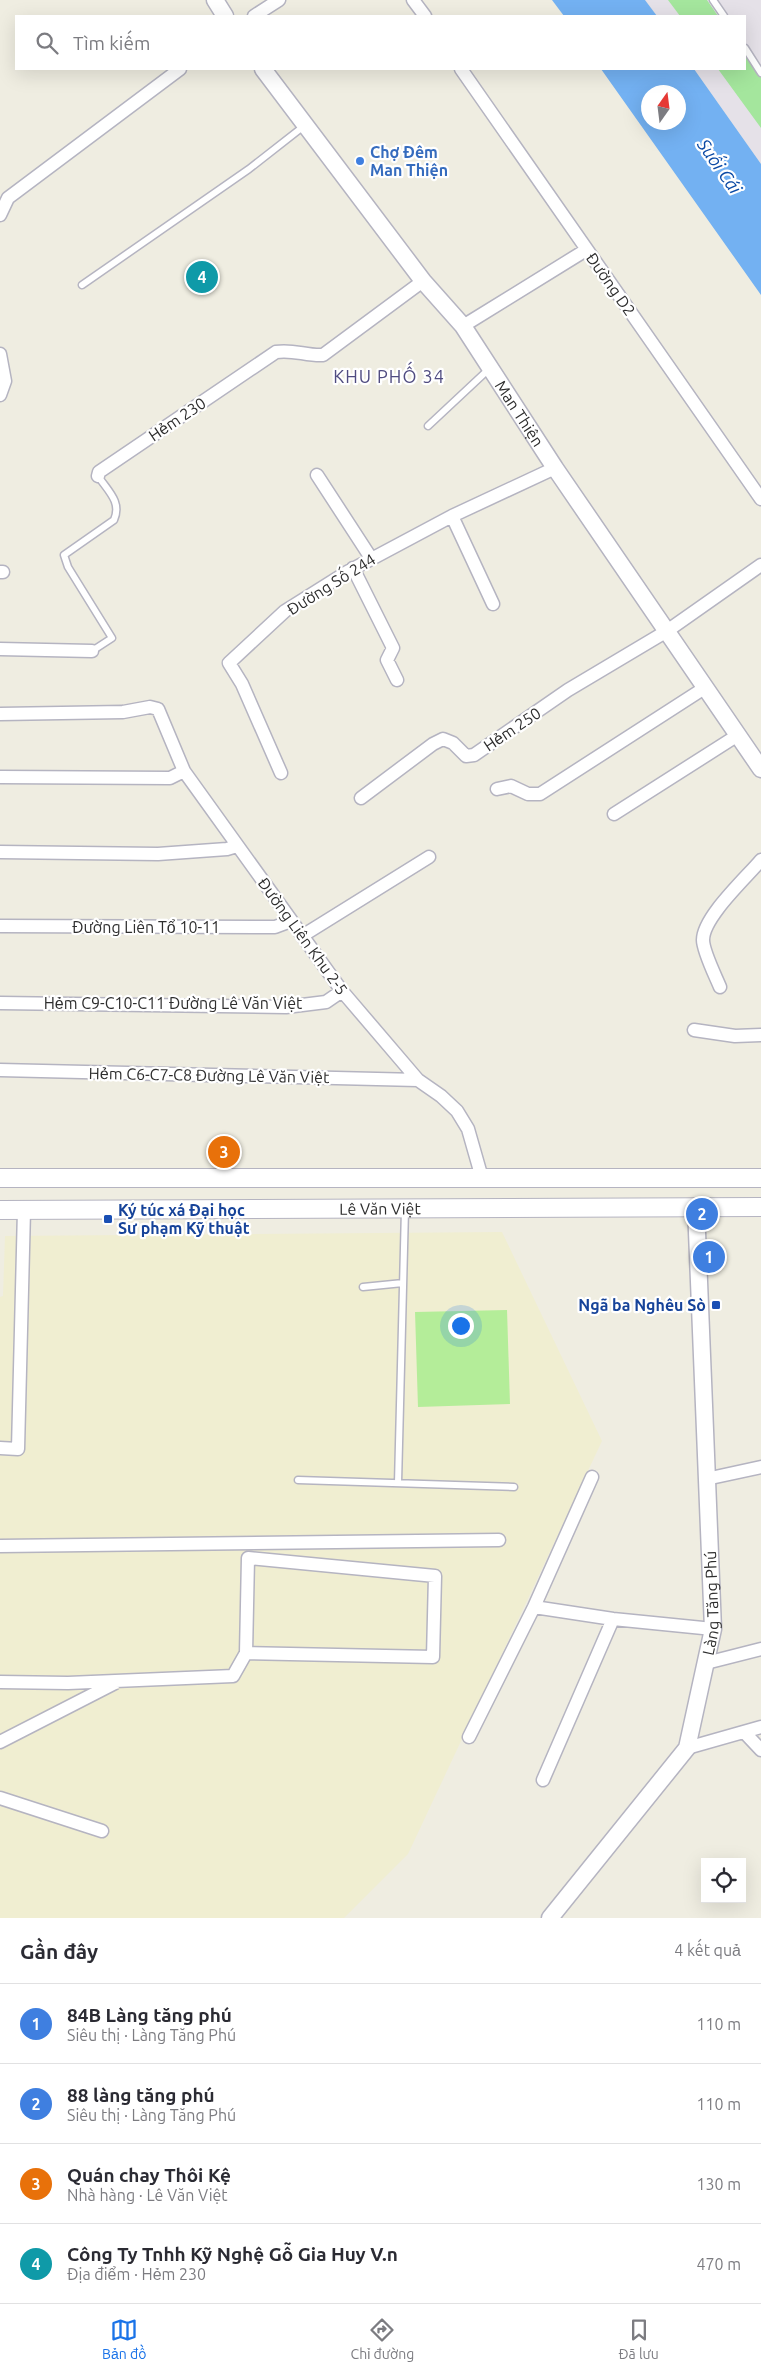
<!DOCTYPE html>
<html lang="vi">
<meta charset="utf-8">
<style>
body{margin:0;font-family:Ubuntu,sans-serif;background:#f7f7f7;color:#2b2b33}
.controls{position:absolute;right:15px;bottom:15px;display:grid;overflow:hidden;border-radius:0px;box-shadow:0 5px 20px #0002}
.controls button{width:45px;height:45px;display:grid;place-items:center;padding:0;border:0;border-bottom:1px solid #e1e1e2;background:#fff;color:#2b2b33;font:25px sans-serif}
.compass{position:absolute;left:641px;top:85px;width:45px;height:45px;border-radius:50%;background:#fff;box-shadow:0 5px 20px #0002;rotate:14deg}
.you{position:absolute;left:460px;top:1325px;width:18px;height:18px;margin:-12px;border:4px solid #fff;border-radius:50%;background:#1a73e8;box-shadow:0 0 0 8px #1a73e833}
.badge{display:grid;place-items:center;width:32px;height:32px;border-radius:50%;background:#1a73e8;color:#fff;font-size:16px;font-weight:700}
.pin{position:absolute;translate:-50% -50%;border:2px solid #fff;box-shadow:0 1px 5px #0006}
.list{margin:0;padding:0;list-style:none}
h2{display:flex;justify-content:space-between;align-items:center;height:65px;margin:0;padding:0 20px;font-size:21px}
h2 small{font-size:16px;font-weight:400;color:#7c7c81}
.list li{display:grid;grid-template-columns:32px 1fr auto;gap:15px;align-items:center;box-sizing:border-box;height:80px;padding:0 20px;border-top:1px solid #e1e1e2}
.list b{display:block;font-size:19px;white-space:nowrap}
.list p{margin:0;font-size:16px;white-space:nowrap;color:#7c7c81}
.list em{font-size:16px;font-style:normal;color:#7c7c81}
.icon{flex:none;width:28px;height:28px;fill:none;stroke:currentColor;stroke-width:2;stroke-linecap:round;stroke-linejoin:round}
.map{position:relative;flex:none;width:761px;height:1918px;overflow:hidden}
.search{position:absolute;background:#fff;box-shadow:0 5px 20px #0002;left:15px;right:15px;top:15px;height:55px;display:flex;align-items:center;gap:12px;box-sizing:border-box;padding:0 18px;border-radius:0px;color:#7c7c81;font-size:19px}
.sheet{height:385px;background:#fff}
nav{display:flex;justify-content:space-around;align-items:center;box-sizing:border-box;height:70px;border-top:1px solid #e1e1e2;background:#fff;font-size:14px;color:#7c7c81}
nav a{display:grid;justify-items:center;gap:2px}
nav .on{color:#1a73e8}
.map>svg:first-child{display:block}
</style>
<div class="map">
<svg width="761" height="1918" viewBox="0 0 761 1918">
<rect width="100%" height="100%" fill="#efede1"/>
<!-- industrial -->
<path fill="#e5e1e8" d="M645,0H761V164L694,69H745V16H657Z"/>
<!-- education -->
<path fill="#f0eed1" d="M502,1232L602,1441L408,1854L344,1918H0V1297L3,1296L5,1236Z"/>
<!-- green -->
<path fill="#a4e69d" d="M668,0H707L718,16H680Z
M745,54L761,77V128L718,69H745Z"/>
<!-- pitch -->
<path fill="#b4ed99" d="M507,1310L510,1404L418,1407L415,1312Z"/>
<!-- water -->
<path fill="#73b1f2" fill-rule="evenodd" d="M552,0H645L657,16H564Z
M601,69H694L761,164V295ZM648,92H678V122H648Z"/>
<g fill="none" stroke-linecap="round" stroke-linejoin="round">
<!-- service casing -->
<g stroke="#b5b4c1" stroke-width="9">
<path id="service" d="M713,0L724,16
M745,48L761,73
M82,285L249,169L304,126
M428,426L489,369
M92,651L112,638L68,567L64,555L114,520C122,502 108,491 98,476
M363,1287L403,1283
M298,1480L514,1487
M398,1483L405,1209"/>
</g>
<!-- minor casing -->
<g stroke="#b5b4c1" stroke-width="15">
<path id="minor" d="M413,0L425,16
M254,16L279,0
M461,69L761,499
M0,215L8,198L180,69
M463,326L586,250
M0,354L5,381L0,395
M317,475L371,558
M98,476L99,472L276,352C293,349 306,356 323,355L423,281
M452,516L493,604
M353,568L393,648L387,660L397,680
M0,572H3
M0,649L92,651
M0,714L123,712L150,707L158,709L184,771L342,991L418,1080L441,1096L457,1111L468,1129L482,1178
M281,773L242,684L229,663L285,611L347,572L452,516L555,468
M0,777L170,778L184,771
M497,789L511,786L528,794H540L706,687
M361,798L433,744L443,739L453,743L466,756L474,755L568,690L667,631L761,565
M614,814L738,735
M0,852L158,854L227,849L237,846
M0,926L275,927L291,921
M302,936L429,857
M720,987C715,975 703,951 703,940C703,917 746,878 761,860
M0,1003L286,1007L326,1002L342,991
M694,1030L735,1036L761,1035
M0,1070L418,1080
M0,1448L18,1449L24,1210
M706,1479L761,1467
M0,1546L499,1540
M534,1607L613,1619L713,1629
M706,1663L761,1649
M0,1682L68,1683L233,1676L246,1653L248,1558L435,1576L433,1657L246,1653
M745,1733L761,1750
M469,1737L534,1607L592,1477
M0,1742L115,1683
M687,1748L761,1727
M543,1780L613,1619
M0,1798L102,1831"/>
</g>
<!-- tertiary casing -->
<g stroke="#b5b4c1" stroke-width="19">
<g id="tertiary">
<path d="M215,0L225,16"/>
<path id="s1" d="M263,69L423,281L463,326L555,468L761,769"/>
<path id="s2" d="M550,1918L687,1748L713,1629L696,1207"/>
</g>
</g>
<!-- secondary casing -->
<g stroke="#b5b4c1" stroke-width="20">
<g id="secondary">
<path d="M0,1178H761"/>
<path id="s3" d="M0,1210L761,1207"/>
</g>
</g>
<!-- service -->
<use href="#service" stroke="#fff" stroke-width="6"/>
<!-- minor -->
<use href="#minor" stroke="#fff" stroke-width="12"/>
<!-- tertiary -->
<use href="#tertiary" stroke="#fff" stroke-width="16"/>
<!-- secondary -->
<use href="#secondary" stroke="#fff" stroke-width="18"/>
</g>
<!-- markers -->
<circle fill="#3f7fe0" stroke="#fff" stroke-width="2" cx="360" cy="161" r="5"/>
<g fill="#1a4fb4" stroke="#fff" stroke-width="2">
<rect x="103" y="1214" width="10" height="10" rx="2.5"/>
<rect x="711" y="1300" width="10" height="10" rx="2.5"/>
</g>
<g text-anchor="middle" dominant-baseline="central" stroke-width="4.5" stroke-linejoin="round" paint-order="stroke">
<!-- shop labels -->
<g font-size="16" font-weight="bold" fill="#366cbe" stroke="#fff" text-anchor="start">
<text x="370" y="152">Chợ Đêm<tspan x="370" dy="18">Man Thiện</tspan></text>
</g>
<!-- street labels -->
<g font-size="16" fill="#2e2e2e" stroke="#fff">
<text transform="translate(611 284) rotate(55)">Đường D2</text>
<text stroke="none"><textPath href="#s1" startOffset="430">Man Thiện</textPath></text>
<text transform="translate(177 419) rotate(-34)">Hẻm 230</text>
<text transform="translate(331 584) rotate(-32)">Đường Số 244</text>
<text transform="translate(512 729) rotate(-34)">Hẻm 250</text>
<text x="146" y="927">Đường Liên Tổ 10-11</text>
<text transform="translate(303 936) rotate(54)">Đường Liên Khu 2-5</text>
<text x="173" y="1003">Hẻm C9-C10-C11 Đường Lê Văn Việt</text>
<text transform="translate(209 1075) rotate(1)">Hẻm C6-C7-C8 Đường Lê Văn Việt</text>
<text stroke="none"><textPath href="#s3" startOffset="380">Lê Văn Việt</textPath></text>
<text stroke="none"><textPath href="#s2" startOffset="366">Làng Tăng Phú</textPath></text>
</g>
<!-- transit labels -->
<g font-size="16" font-weight="bold" fill="#164399" stroke="#fff" text-anchor="start">
<text x="118" y="1210">Ký túc xá Đại học<tspan x="118" dy="18">Sư phạm Kỹ thuật</tspan></text>
<text x="706" y="1305" text-anchor="end">Ngã ba Nghêu Sò</text>
</g>
<!-- water labels -->
<g font-size="18" font-style="italic" fill="#0b4aa5" stroke="#fff">
<text transform="translate(720 166) rotate(55)">Suối Cái</text>
</g>
<!-- neighbourhood labels -->
<g font-size="18" letter-spacing="1" fill="#504c81" stroke="#fff">
<text x="389" y="376">KHU PHỐ 34</text>
</g>
</g>
</svg>
<div class="controls">
<button><svg class="icon" aria-label="locate" viewBox="0 0 24 24"><circle cx="12" cy="12" r="6"/><path d="M12 2v4M12 18v4M2 12h4M18 12h4"/></svg></button>
</div>
<svg class="compass" viewBox="-18 -18 36 36"><path d="M0-13l5 13h-10z" fill="#e53935"/><path d="M0 13l5-13h-10z" fill="#7c7c81"/></svg>
<div class="you"></div>
<div class="pin badge" style="left:709px;top:1257px;background:#3f7fe0">1</div>
<div class="pin badge" style="left:702px;top:1214px;background:#3f7fe0">2</div>
<div class="pin badge" style="left:224px;top:1152px;background:#e8710a">3</div>
<div class="pin badge" style="left:202px;top:277px;background:#0f9aa8">4</div>
<div class="search"><svg class="icon" aria-label="search" viewBox="0 0 24 24"><circle cx="10" cy="10" r="6"/><path d="M15 15l6 6"/></svg>Tìm kiếm</div>
</div>
<section class="sheet">
<h2>Gần đây<small>4 kết quả</small></h2>
<ul class="list">
<li><span class="badge" style="background:#3f7fe0">1</span><div><b>84B Làng tăng phú</b><p>Siêu thị · Làng Tăng Phú</p></div><em>110 m</em></li>
<li><span class="badge" style="background:#3f7fe0">2</span><div><b>88 làng tăng phú</b><p>Siêu thị · Làng Tăng Phú</p></div><em>110 m</em></li>
<li><span class="badge" style="background:#e8710a">3</span><div><b>Quán chay Thôi Kệ</b><p>Nhà hàng · Lê Văn Việt</p></div><em>130 m</em></li>
<li><span class="badge" style="background:#0f9aa8">4</span><div><b>Công Ty Tnhh Kỹ Nghệ Gỗ Gia Huy V.n</b><p>Địa điểm · Hẻm 230</p></div><em>470 m</em></li>
</ul>
</section>
<nav>
<a class="on"><svg class="icon" aria-label="map" viewBox="0 0 24 24"><path d="M3 6l6-2 6 2 6-2v14l-6 2-6-2-6 2zM9 4v14M15 6v14"/></svg>Bản đồ</a>
<a><svg class="icon" aria-label="directions" viewBox="0 0 24 24"><path d="M12 3l9 9-9 9-9-9zM9 14v-3h6M13 9l2 2-2 2"/></svg>Chỉ đường</a>
<a><svg class="icon" aria-label="saved" viewBox="0 0 24 24"><path d="M7 4h10v16l-5-4-5 4z"/></svg>Đã lưu</a>
</nav>
